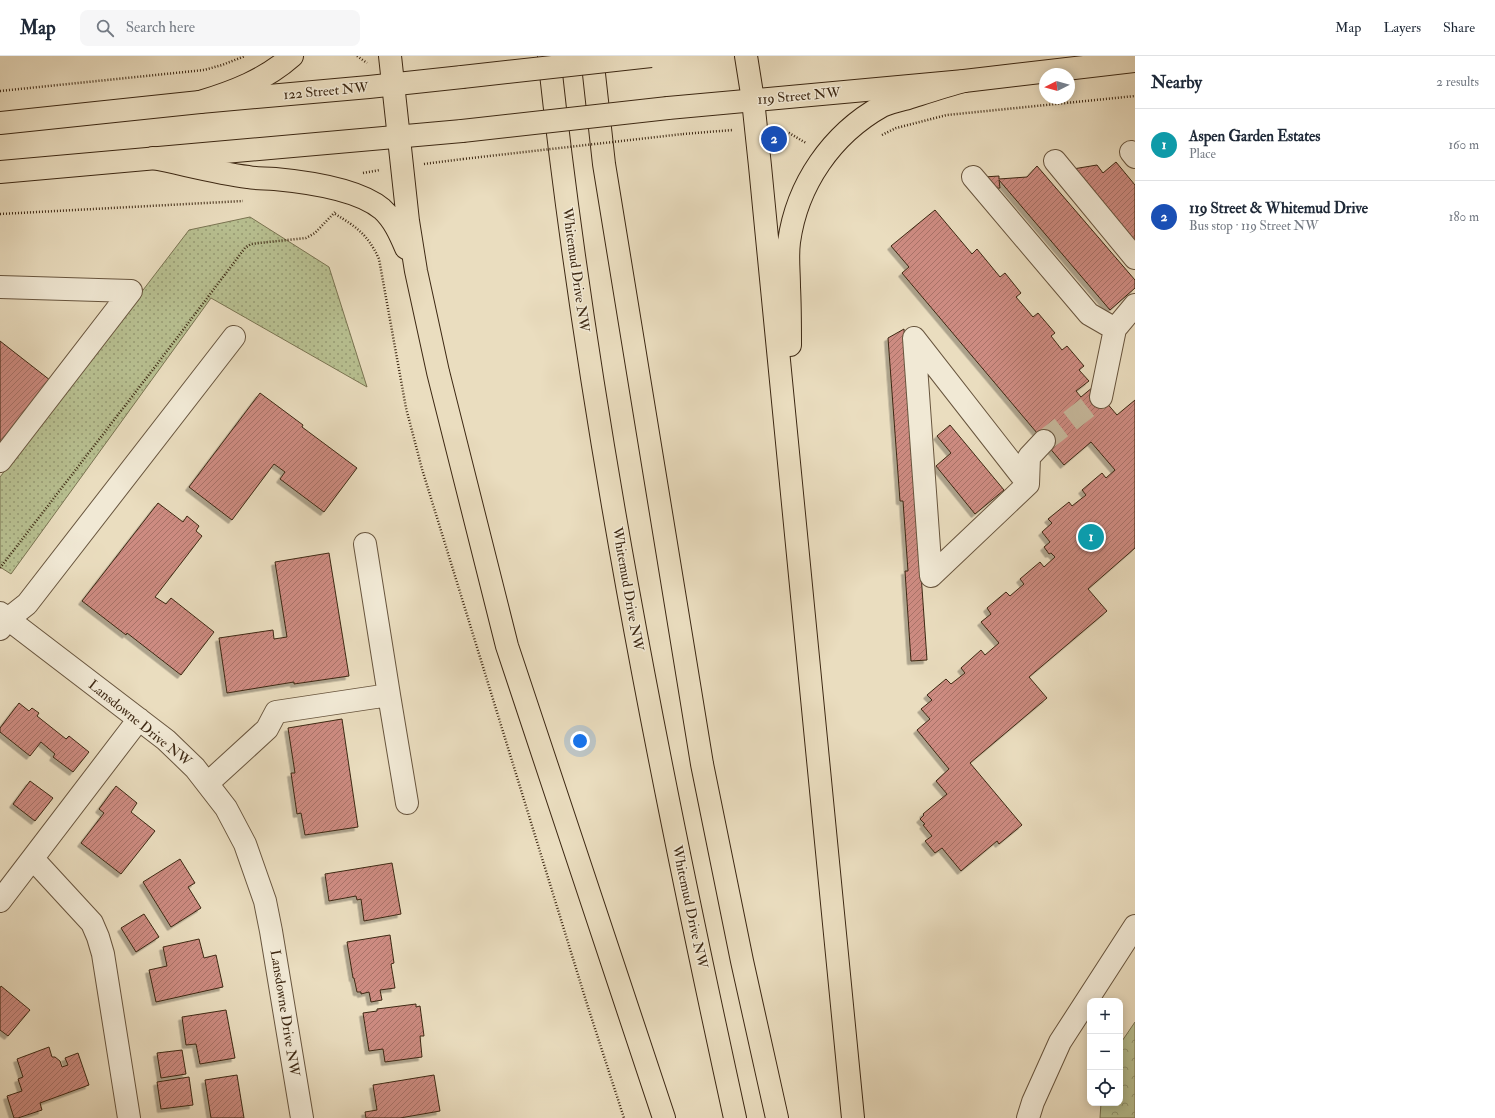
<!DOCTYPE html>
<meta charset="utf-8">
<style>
body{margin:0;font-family:"IM FELL Double Pica",serif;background:#f6f6f7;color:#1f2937}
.controls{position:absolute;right:12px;bottom:12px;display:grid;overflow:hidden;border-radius:8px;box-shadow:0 2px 10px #0003}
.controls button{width:36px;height:36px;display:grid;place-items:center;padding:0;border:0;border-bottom:1px solid #e0e1e3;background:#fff;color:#1f2937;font:20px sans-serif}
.compass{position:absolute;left:1039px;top:12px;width:36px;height:36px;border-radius:50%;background:#fff;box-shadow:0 2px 10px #0003;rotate:264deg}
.you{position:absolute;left:580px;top:685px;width:14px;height:14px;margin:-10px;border:3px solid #fff;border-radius:50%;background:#1a73e8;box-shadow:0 0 0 6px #1a73e833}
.badge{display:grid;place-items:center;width:26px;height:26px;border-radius:50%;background:#b45309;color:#fff;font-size:13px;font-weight:700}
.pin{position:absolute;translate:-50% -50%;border:2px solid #fff;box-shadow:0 1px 4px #0006}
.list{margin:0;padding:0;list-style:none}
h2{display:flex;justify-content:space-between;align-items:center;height:52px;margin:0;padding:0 16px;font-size:17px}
h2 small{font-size:13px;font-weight:400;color:#747a83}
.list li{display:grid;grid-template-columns:26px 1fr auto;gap:12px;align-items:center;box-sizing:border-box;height:72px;padding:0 16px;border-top:1px solid #e0e1e3}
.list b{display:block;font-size:15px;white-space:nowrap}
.list p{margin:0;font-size:13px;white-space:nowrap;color:#747a83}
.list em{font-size:13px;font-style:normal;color:#747a83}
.icon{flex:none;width:22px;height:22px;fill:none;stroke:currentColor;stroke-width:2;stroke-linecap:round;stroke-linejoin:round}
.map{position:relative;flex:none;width:1135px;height:1062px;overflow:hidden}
header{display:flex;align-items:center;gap:24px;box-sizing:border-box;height:56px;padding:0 20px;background:#fff;border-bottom:1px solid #e0e1e3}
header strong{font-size:19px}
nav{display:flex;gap:22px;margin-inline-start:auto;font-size:14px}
.search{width:280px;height:36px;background:#f6f6f7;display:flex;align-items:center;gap:10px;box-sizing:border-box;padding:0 14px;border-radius:8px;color:#747a83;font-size:15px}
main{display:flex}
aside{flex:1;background:#fff}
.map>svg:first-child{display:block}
</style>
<header>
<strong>Map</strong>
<div class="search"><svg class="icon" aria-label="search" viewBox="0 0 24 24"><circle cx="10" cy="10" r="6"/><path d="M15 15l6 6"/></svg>Search here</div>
<nav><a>Map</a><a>Layers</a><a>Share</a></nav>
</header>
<main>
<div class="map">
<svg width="1135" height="1062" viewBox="0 0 1135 1062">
<defs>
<pattern id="forest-crowns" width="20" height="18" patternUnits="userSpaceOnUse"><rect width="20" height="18" fill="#b8c091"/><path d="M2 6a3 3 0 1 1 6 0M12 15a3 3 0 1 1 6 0" fill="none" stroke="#979c75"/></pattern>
<pattern id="park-dots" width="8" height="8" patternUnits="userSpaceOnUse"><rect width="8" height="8" fill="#b8c091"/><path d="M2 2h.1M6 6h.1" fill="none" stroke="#979c75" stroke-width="1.8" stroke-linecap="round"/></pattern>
<pattern id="building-hatch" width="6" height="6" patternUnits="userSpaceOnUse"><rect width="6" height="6" fill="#cd8b81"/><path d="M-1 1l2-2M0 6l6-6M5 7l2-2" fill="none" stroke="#a87268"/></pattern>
<filter id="shadow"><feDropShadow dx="-3.5" dy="3.5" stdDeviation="0" flood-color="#0004"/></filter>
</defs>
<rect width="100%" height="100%" fill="#eaddbf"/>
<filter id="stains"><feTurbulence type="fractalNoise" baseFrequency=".005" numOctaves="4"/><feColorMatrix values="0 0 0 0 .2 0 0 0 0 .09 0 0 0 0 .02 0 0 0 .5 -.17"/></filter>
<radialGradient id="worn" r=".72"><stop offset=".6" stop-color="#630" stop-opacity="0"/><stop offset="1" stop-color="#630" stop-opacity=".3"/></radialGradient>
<!-- forest -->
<path fill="url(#forest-crowns)" stroke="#7a7452" d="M1135,966V1062H1100L1101,1047H1120V988Z"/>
<!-- park -->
<path fill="url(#park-dots)" stroke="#7a7452" d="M250,161L329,211L367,331L211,242L11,518L0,511V421L189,174Z"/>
<!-- building -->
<path fill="url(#building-hatch)" stroke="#3d2813" filter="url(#shadow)" d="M1116,106L1135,129V188L1073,113L1097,109L1103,117Z
M1037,110L1135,224V232L1110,254L999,124L1000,132L985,133L984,121L999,120V123L1027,121Z
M935,154L972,198L977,193L1000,221L1005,217L1021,237L1016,241L1033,261L1038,257L1055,277L1051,280L1062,294L1067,290L1084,310L1079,314L1089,325L1076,335L1081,341L1093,331L1117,359L1135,344V492L1088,533L1107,555L1029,621L1047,642L970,707L1022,769L999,788L997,785L961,815L942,792L935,797L925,785L932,780L923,769L925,768L920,763L924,759L923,758L947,738L936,725L949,713L917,674L930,663L921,653L932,644L927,639L946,623L951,628L965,617L961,612L981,594L985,599L999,587L981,566L991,558L987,552L1006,536L1010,540L1024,528L1020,523L1040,506L1044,511L1055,501L1051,497L1049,498L1044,491L1050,486L1042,476L1052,467L1048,463L1069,446L1072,450L1086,439L1082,434L1102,417L1106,422L1115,414L1091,386L1064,409L902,217L909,211L891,190Z
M904,273L927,604L911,605L905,515H908L903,445H900L888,282Z
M0,285L55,328L0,391Z
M260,337L303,369L302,371L357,412L324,456L280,423L285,416L274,408L232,464L189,431Z
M950,369L1004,434L975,458L936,410L951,397L937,380Z
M158,447L183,466L187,460L199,470L196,475L202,480L155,541L166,548L171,542L214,576L181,619L127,577L126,579L82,545Z
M329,497L349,620L294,628V626L227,637L219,582L273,574L274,583L287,581L275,506Z
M19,647L29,655L32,652L39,657L37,660L66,683L69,680L89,696L73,716L53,701L55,698L41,686L30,700L0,676V672Z
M342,663L358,771L305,779L301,757L297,758L291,717H295L288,672Z
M30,725L53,742L35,765L13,748Z
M116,730L137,747L131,756L155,775L121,818L81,787L104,757L99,753Z
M180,803L195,827L188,831L201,852L171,871L143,826Z
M392,807L401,858L364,865L361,843L357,844L356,840L329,845L325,818Z
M144,858L159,881L136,896L121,872Z
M390,879L394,907L391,908L395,932L380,934L382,944L371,946L369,936L361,938V936H357L354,922H353L347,886Z
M199,883L204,902L216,899L223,931L156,946L149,914L167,910L163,891Z
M1,930L30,954L8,980L0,974V932Z
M416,948V951L420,950L424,980H420L422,1001L385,1006L383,993L369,995L363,957L377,955V953Z
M226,954L235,1002L200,1008L196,988L186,989L182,961Z
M49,991L52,1001H55L60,1005L62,1011L68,1009L65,1002L78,997L89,1029L40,1047L42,1054L18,1062H14L7,1040L22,1035L18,1023L23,1021L17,1003Z
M182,994L186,1018L161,1022L157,997Z
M237,1019L244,1062H211L205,1024Z
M434,1019L440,1055L400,1062H366L365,1056L377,1054L373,1029Z
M189,1021L193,1049L161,1053L157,1026Z"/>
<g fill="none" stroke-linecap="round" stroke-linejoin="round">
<!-- minor-tunnel -->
<path stroke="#c7b99d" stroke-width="22" stroke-dasharray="22 11" stroke-linecap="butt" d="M1044,385L1101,341"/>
<!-- minor casing -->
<g stroke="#68553e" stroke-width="24">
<path id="minor" d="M1131,96L1135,101
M1055,105L1135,202
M973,121L1089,258L1115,273L1135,249
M0,231L131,235L0,405
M1101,341L1115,273
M1028,428L931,520L914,282L1028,428L1029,401L1044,385
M0,557L166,684L195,712L226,752L245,788L265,845L271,875L302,1062
M0,573L8,563L27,548L234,281
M389,639L407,747
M208,727L267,673L276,656L389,639L365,488
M33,803L92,867L98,881L103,898L129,1062
M0,845L139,663
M1028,1062L1033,1046L1060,986L1135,870"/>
</g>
<!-- major casing -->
<g stroke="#3d2813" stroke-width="24">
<path id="major" d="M668,52L964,25L1135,5
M0,67L200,46L369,31L462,21
M0,116L462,75"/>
</g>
<!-- highway casing -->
<g stroke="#3d2813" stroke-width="24">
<path id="highway" d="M390,0L408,165L416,215L438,316L507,590L664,1062
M549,0C588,357 658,711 735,1062
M592,0L604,108L702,708L742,905L777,1062
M746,0L753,44L760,110L853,1062
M200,46C233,36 265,24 292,0
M153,102C184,108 216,117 248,121C257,123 266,122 275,123C307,126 358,133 382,153C394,164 400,178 406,192
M790,289C790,270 790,250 789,231C789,216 787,201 789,186C797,128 832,78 882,50C890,46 900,44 908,42C927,36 945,30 964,25"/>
</g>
<!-- path -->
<path stroke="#3d2813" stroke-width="2.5" stroke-dasharray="1 2" stroke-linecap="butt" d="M357,0L367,7
M0,35L204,14L222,9L245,0
M780,75L789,77L806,87
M683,78L733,74
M882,79L896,72L947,59L1135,40
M424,108L463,103
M363,117L380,114
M0,158L243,145
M335,158C357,171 368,179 379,203L406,352L422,413L587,948L624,1062
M0,512L161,303L245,192L251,188L259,187L306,182L315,177L335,156"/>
<!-- minor -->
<use href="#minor" stroke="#f1e9d5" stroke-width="22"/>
<!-- major -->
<use href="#major" stroke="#eaddbf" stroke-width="22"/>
<!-- highway -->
<use href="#highway" stroke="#eaddbf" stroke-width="22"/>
<!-- major-bridge casing -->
<g stroke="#3d2813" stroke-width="24" stroke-linecap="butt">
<path id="major-bridge" d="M462,21L651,0
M462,75L668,52"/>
</g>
<!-- path-bridge -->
<path stroke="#3d2813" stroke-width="2.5" stroke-dasharray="1 2" stroke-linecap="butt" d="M463,103L683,78"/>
<!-- major-bridge -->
<use href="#major-bridge" stroke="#eaddbf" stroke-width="22"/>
</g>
<g text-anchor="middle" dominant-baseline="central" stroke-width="3" stroke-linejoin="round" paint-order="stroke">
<!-- street labels -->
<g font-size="14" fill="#3d2813" stroke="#f1e9d5">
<text transform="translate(326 35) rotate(-5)">122 Street NW</text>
<text transform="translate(799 40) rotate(-5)">119 Street NW</text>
<text transform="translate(576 214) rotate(82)">Whitemud Drive NW</text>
<text transform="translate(628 533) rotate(80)">Whitemud Drive NW</text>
<text transform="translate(140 667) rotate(39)">Lansdowne Drive NW</text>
<text transform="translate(690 851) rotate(78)">Whitemud Drive NW</text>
<text transform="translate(285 957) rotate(81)">Lansdowne Drive NW</text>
</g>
</g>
<rect width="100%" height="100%" filter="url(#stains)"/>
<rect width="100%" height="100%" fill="url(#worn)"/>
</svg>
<div class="controls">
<button>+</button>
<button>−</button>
<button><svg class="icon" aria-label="locate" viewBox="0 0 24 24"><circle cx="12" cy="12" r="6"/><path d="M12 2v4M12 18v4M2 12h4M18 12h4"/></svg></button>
</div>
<svg class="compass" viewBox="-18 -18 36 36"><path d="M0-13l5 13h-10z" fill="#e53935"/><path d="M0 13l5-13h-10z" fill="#747a83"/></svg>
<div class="you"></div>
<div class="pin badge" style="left:1091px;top:481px;background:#0f9aa8">1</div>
<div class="pin badge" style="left:774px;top:83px;background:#1a4fb4">2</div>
</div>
<aside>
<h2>Nearby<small>2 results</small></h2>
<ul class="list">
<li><span class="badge" style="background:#0f9aa8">1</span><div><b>Aspen Garden Estates</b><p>Place</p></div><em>160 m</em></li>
<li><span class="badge" style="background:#1a4fb4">2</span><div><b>119 Street &amp; Whitemud Drive</b><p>Bus stop · 119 Street NW</p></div><em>180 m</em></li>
</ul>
</aside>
</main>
